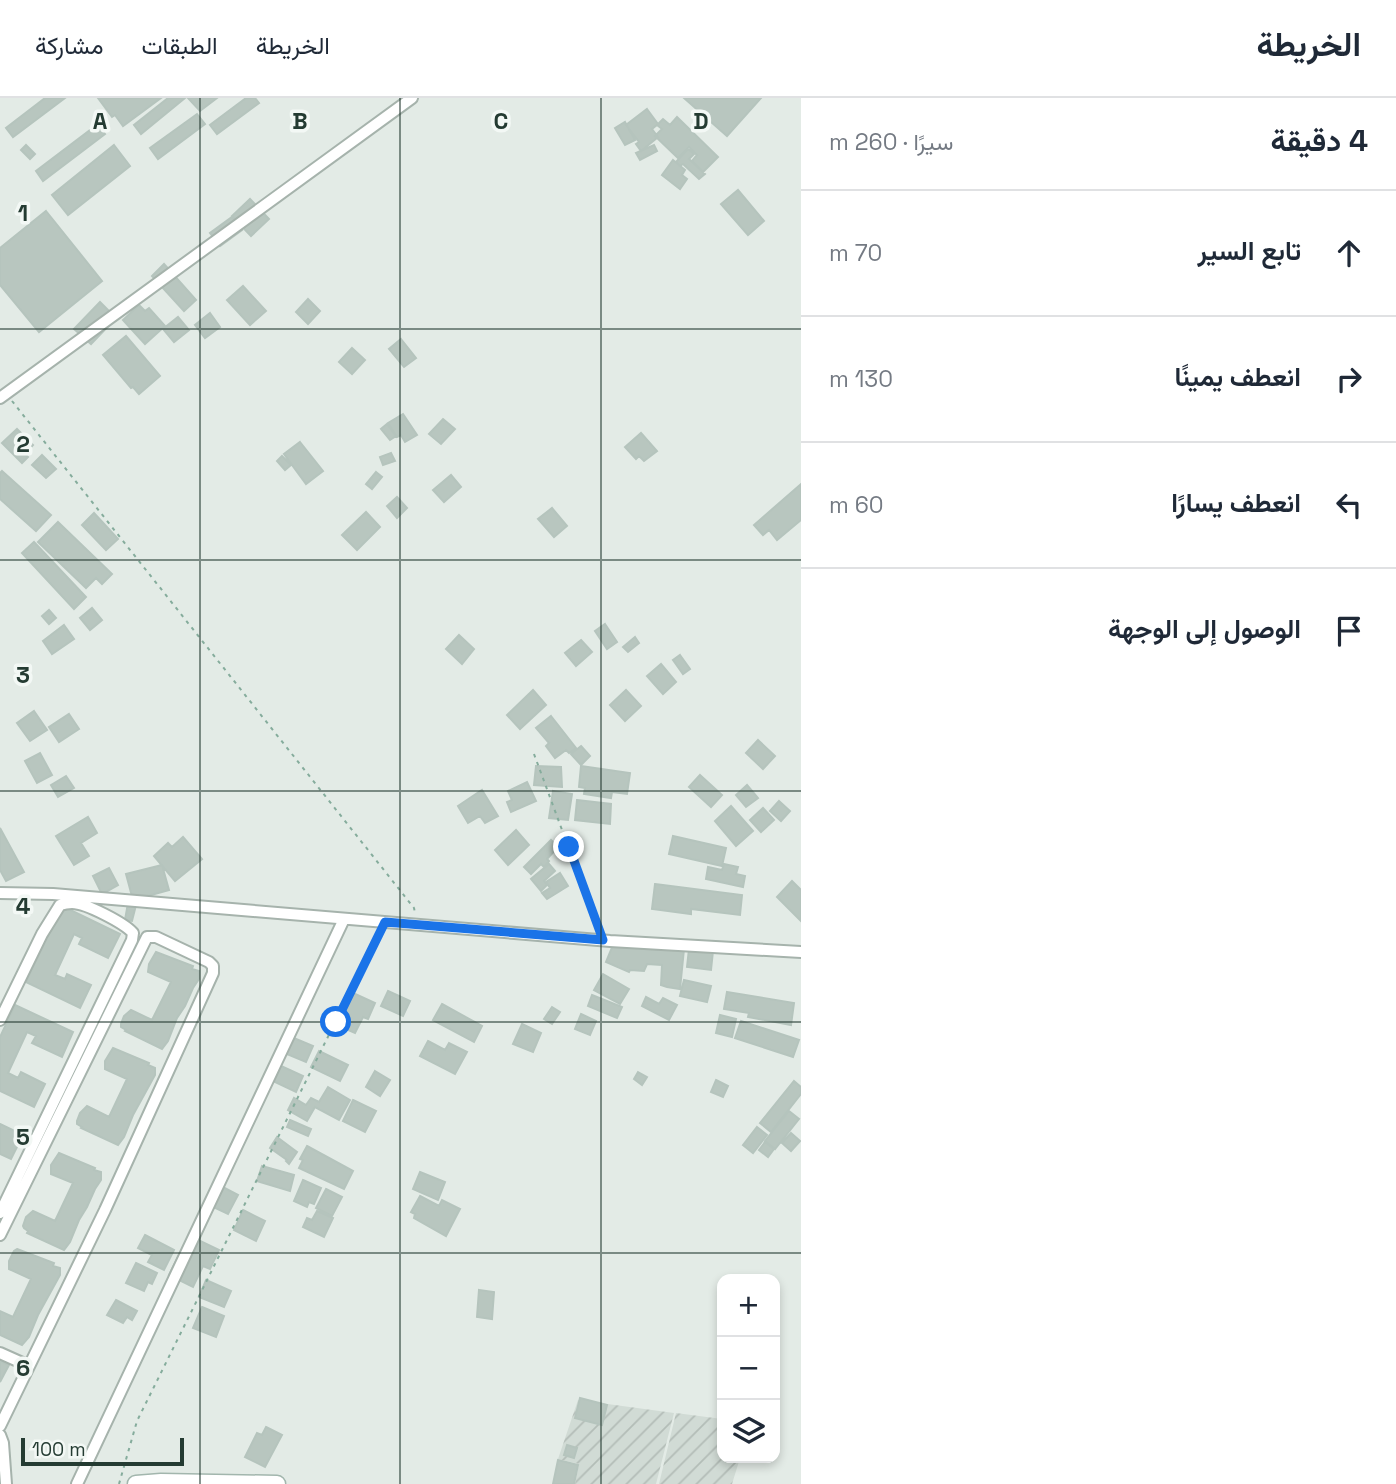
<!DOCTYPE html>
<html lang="ar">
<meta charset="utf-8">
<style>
body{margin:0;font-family:"Space Grotesk",Vazirmatn,sans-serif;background:#f6f6f7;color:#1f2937;direction:rtl}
.controls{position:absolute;right:21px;bottom:21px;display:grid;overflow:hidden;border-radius:14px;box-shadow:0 4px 10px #0003}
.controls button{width:63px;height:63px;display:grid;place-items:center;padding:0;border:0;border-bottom:2px solid #e0e1e3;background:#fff;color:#1f2937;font:35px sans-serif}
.scale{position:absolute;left:21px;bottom:18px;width:163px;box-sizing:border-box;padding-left:7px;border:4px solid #243b32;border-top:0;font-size:19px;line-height:24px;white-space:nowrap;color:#243b32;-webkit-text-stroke:5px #f3f8f5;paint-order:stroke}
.stop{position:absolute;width:21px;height:21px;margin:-16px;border:5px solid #1a73e8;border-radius:50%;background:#fff}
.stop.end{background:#1a73e8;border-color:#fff;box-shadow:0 2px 7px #0008}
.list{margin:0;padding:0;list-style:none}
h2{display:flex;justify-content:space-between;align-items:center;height:91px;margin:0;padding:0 28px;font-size:30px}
h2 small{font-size:23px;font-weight:400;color:#747a83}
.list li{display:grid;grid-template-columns:46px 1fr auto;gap:21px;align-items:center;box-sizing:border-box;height:126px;padding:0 28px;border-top:2px solid #e0e1e3}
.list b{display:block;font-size:26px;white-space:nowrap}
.list em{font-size:23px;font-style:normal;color:#747a83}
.icon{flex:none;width:38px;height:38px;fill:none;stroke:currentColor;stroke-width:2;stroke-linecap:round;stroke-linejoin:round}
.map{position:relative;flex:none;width:801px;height:1386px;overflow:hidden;direction:ltr}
header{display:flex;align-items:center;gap:42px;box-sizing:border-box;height:98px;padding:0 35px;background:#fff;border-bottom:2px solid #e0e1e3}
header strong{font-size:33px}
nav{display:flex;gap:38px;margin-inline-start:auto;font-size:24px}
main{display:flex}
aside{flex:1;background:#fff}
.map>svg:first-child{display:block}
</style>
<header>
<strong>الخريطة</strong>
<nav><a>الخريطة</a><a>الطبقات</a><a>مشاركة</a></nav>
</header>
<main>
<aside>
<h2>4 دقيقة<small>سيرًا · 260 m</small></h2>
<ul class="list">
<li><svg class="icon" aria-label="ahead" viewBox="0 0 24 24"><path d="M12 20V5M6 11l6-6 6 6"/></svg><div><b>تابع السير</b></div><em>70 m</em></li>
<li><svg class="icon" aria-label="right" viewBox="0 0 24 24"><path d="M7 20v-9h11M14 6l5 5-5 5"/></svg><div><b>انعطف يمينًا</b></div><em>130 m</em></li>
<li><svg class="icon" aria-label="left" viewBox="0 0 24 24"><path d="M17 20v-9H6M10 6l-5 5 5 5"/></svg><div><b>انعطف يسارًا</b></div><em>60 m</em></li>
<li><svg class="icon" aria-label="arrive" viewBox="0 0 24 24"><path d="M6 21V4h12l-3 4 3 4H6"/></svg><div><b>الوصول إلى الوجهة</b></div></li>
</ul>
</aside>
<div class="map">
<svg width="801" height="1386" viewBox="0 0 801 1386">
<defs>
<pattern id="industrial-furrows" width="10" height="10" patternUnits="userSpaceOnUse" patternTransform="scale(1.75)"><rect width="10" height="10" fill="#d1dbd5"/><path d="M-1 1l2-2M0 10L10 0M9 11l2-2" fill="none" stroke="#b3bdb7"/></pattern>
</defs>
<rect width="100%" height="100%" fill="#e3ebe6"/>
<!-- industrial -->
<path fill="url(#industrial-furrows)" d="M578,1302L674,1315L656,1386H575L579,1366L558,1361Z
M676,1315L722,1321V1360H740L732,1386H659Z"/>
<!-- building -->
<path fill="#b8c6bf" stroke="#b5c4bd" stroke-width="2" d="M45,0H65L13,39L6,30Z
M98,0H161L123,28L115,17L112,19Z
M168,0H185L141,36L134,27Z
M188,0H217L200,13Z
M246,0H255L259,5L217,36L210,27Z
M684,0H761L727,38Z
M647,11L658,26L652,31L658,39L641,53L636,46L639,44L626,27Z
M197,16L205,26L158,61L150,50Z
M677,19L718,59L703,74L692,63L697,57L689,49L678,60L655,38L662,31L657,27L663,21L670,27Z
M625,24L635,42L625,47L615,30Z
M98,26L105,36L43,83L36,73Z
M26,47L35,56L30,61L21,52Z
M114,47L130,68L68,117L52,97Z
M654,47L657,53L640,62L636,55Z
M688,51L694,56L689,61L705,76L699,81L683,66L680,68L676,64Z
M673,62L685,72L682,77L687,81L680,91L662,77Z
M738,92L764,123L748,137L721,106Z
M250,101L269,121L251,138L232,118Z
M46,113L102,183L39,234L0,187V150Z
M232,119L242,132L220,148L210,135Z
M164,166L196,202L184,213L152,178Z
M243,188L266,213L250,227L227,202Z
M308,201L320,213L308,226L296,214Z
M100,204L116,220L91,246L74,231Z
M139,207L145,213L149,210L165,228L145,246L123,222Z
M210,215L220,229L205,240L195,227Z
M178,219L189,232L174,244L163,231Z
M126,238L160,278L139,296L133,289L131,290L103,257Z
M401,241L416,260L404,269L389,251Z
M352,250L365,262L352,276L339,264Z
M403,316L417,337L405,344L401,337L397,339L388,325Z
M443,321L455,331L441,346L429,336Z
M387,326L396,338L390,342L381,331Z
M17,331L33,347L25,356L28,359L22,365L2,345Z
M641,335L657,353L644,363L639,358L636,361L625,349Z
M300,344L323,373L306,386L284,356Z
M391,355L395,363L383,367L380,359Z
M42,357L56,371L46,380L32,367Z
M282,358L291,367L285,372L277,363Z
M2,373L51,417L36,433L0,401V375Z
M376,374L382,379L372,391L366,386Z
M451,377L461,389L444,404L433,392Z
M801,386V422L777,442L769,432L763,437L754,427Z
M397,399L407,410L397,420L387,408Z
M552,410L567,428L554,439L538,421Z
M366,414L380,429L357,452L342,437Z
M94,415L118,441L106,452L82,427Z
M58,424L112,476L102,486L96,480L86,490L38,444Z
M34,444L86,499L74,511L22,455Z
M92,510L102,522L90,532L80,520Z
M49,512L56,520L49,526L42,518Z
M605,526L617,544L607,551L595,533Z
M64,527L74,541L52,556L43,543Z
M459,537L474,551L462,566L446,551Z
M635,539L639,545L628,554L623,549Z
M581,542L592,554L576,568L565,555Z
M680,557L690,571L683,576L673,562Z
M661,566L676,584L663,596L647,578Z
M533,592L546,607L520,631L507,617Z
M626,592L641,608L625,623L610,607Z
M34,613L47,632L30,643L17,625Z
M69,616L79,631L59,644L49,629Z
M551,618L576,650L569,655L566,652L555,660L546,648L549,645L536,630Z
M758,642L775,658L763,671L746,655Z
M581,648L590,658L581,667L571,656Z
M40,655L52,677L37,685L25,663Z
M536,668L561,669L562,689L534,687Z
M581,668L630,675L627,696L612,694L611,700L584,696L585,690L579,689Z
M700,677L722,697L711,709L689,689Z
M66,678L74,690L58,699L51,687Z
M527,684L536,703L511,714L507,704L512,702L508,693Z
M747,687L758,700L746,709L736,697Z
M482,692L498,718L485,725L480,718L468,725L458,708Z
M553,693L572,696L568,722L549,720Z
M577,702L611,706L610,726L575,722Z
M779,703L790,713L781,723L770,713Z
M731,708L753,733L736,748L715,723Z
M763,710L774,722L761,734L750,722Z
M88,719L97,735L81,745L89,758L74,767L56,738Z
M0,730L24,774L6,783L0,772Z
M516,732L529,747L508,767L495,752Z
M673,738L726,750L722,768L669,756Z
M183,739L202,761L175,783L154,758L168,745L172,749Z
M551,742L558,749L547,761L549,763L544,769L541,766L531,776L524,769Z
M549,766L555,773L544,783L547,787L541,793L531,781Z
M724,766L738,769L736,776L745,778L743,789L706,781L708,769L722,772Z
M162,767L169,792L133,802L126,776Z
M109,770L118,787L102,796L93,778Z
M560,775L568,788L547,801L542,795L550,790L546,784Z
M792,783L801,792V823L777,799Z
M655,786L742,797L740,817L691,811V816L652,811Z
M128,805L136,807L132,823L125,822Z
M62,808L120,836L108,860L79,846L82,840L74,836L55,877L65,881L67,876L91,887L80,910L26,884Z
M613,847L684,851L680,891L667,889L661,887L662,867L647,866L644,873L630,872L629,874L606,864Z
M689,851L713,853L711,872L687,869Z
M156,854L193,868L192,871L199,873V881L193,890L185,908L177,920L168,943L162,951L125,933L126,932L121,929V926L124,918L131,912L152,922L171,884L148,874L149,866Z
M603,876L629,891L620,906L594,892Z
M684,882L711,888L707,904L680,898Z
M388,893L410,903L403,918L381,908Z
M727,894L794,905L791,927L748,919L749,915L724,911Z
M353,895L375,905L368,921L363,919L355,935L332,925L340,909L345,911Z
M592,897L622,909L617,920L588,908Z
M646,899L659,906L663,900L677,907L669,922L642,908Z
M442,906L482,928L474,944L433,922Z
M15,907L73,934L62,959L32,945L36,938L27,934L8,975L18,980L21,974L45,986L34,1009L0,993V939Z
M552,909L560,914L552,926L544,921Z
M581,916L596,923L590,937L575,931Z
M720,917L736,921L732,939L716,935Z
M741,923L799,942L793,959L735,940Z
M522,926L541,935L533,954L513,946Z
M289,938L313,948L306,964L282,954Z
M428,943L445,952L449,945L467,954L455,976L420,958Z
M113,950L149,965L148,967L155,970V977L133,1017L124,1039L118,1047L81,1030L82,1029L77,1026V1023L80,1015L87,1008L109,1019L127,981L105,971V963Z
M319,953L348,967L340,983L311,969Z
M281,968L303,978L296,994L273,983Z
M375,973L390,982L380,998L366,989Z
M638,974L647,979L642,987L634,981Z
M716,982L728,988L723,999L711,994Z
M794,983L801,989V996L771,1034L760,1025Z
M328,989L350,1002L339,1022L315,1009L307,1023L288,1012L294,1000L306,1007L311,1000L319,1004Z
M353,1002L376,1013L365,1034L343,1023Z
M789,1013L799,1021L775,1051L765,1043Z
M290,1022L311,1031L308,1038L287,1029Z
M0,1026L23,1037L11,1061L0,1056Z
M757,1029L767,1037L753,1055L743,1047Z
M791,1035L800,1043L791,1053L782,1045Z
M277,1039L297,1054L289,1066L286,1063L287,1062L270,1050Z
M765,1044L774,1051L768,1059L759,1052Z
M307,1048L353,1073L344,1091L299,1070L303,1062L300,1061Z
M59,1055L95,1070L94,1072L101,1074V1082L95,1091L87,1109L79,1122L70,1144L64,1152L27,1135L28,1133L24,1130L23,1128L26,1119L33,1113L55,1123L73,1085L51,1076V1067Z
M262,1068L294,1077L290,1093L257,1083Z
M420,1074L445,1084L438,1102L413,1091Z
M303,1082L321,1090L314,1106L309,1104L307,1109L294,1103Z
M217,1086L238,1097L228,1116L207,1106Z
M326,1091L342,1099L332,1118L316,1110Z
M420,1098L439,1108L442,1102L460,1111L446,1138L414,1120L415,1116L411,1114Z
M243,1112L265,1123L256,1143L234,1132Z
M317,1113L333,1120L324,1139L303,1129L307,1120L312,1122Z
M145,1137L174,1152L164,1172L148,1164L152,1157L138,1150Z
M196,1141L219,1152L210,1171L203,1168L193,1189L169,1177L179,1157L186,1161Z
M17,1151L54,1165L53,1168L60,1170V1177L38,1217L29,1239L22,1247L0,1237V1213L13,1219L31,1181L9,1171V1163L14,1153Z
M136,1165L157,1175L152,1186L148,1184L144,1193L126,1185Z
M206,1182L231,1193L224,1209L199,1199Z
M479,1192L494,1194L492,1221L477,1219Z
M116,1202L137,1213L132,1222L127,1219L123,1225L107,1217Z
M202,1209L224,1218L216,1239L193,1230Z
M0,1263L9,1267L0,1284Z
M580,1300L607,1307L602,1327L575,1320Z
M266,1329L282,1337L265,1369L245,1359L257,1335L262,1337Z
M567,1347L577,1350L574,1360L564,1357Z
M558,1362L578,1367L574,1386H553Z"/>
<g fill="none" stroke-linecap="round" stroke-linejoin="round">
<!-- street casing -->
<g stroke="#a6b3ac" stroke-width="14">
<path id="street" d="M0,300L412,0
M0,795L53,796L610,843L801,854
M0,922L42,836L60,807C63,806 68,805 72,805C86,805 124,825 133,835L132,842L0,1115
M0,1137L147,839H156L209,864L213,868V875L105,1112L0,1328
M0,1255L29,1268
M0,1337L3,1345L6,1386
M77,1386L344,821"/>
</g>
<!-- secondary casing -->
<g stroke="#a2b6ad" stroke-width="19">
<path id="secondary" d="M136,1386L161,1384L277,1386"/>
</g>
<!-- path -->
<path stroke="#85ac9c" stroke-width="2" stroke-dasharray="3.5 5" stroke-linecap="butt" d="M12,303L414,810L415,815
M534,656L599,832
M119,1386L137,1323L380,834"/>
<!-- street -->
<use href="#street" stroke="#fff" stroke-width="10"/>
<!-- secondary -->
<use href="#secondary" stroke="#fff" stroke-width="16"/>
</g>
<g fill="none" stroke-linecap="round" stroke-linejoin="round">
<!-- route -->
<path stroke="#1a73e8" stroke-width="9" d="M336,924L385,824L603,842L569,749"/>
</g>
<!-- grid -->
<path fill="none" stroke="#243b32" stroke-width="2" stroke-opacity="0.55" d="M200,0V1386M400,0V1386M601,0V1386M0,231H801M0,462H801M0,693H801M0,924H801M0,1155H801"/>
<g font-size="23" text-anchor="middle" font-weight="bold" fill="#243b32" stroke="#f3f8f5" stroke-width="7" stroke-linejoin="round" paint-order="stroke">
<text x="100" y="31">A</text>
<text x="300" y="31">B</text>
<text x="501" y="31">C</text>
<text x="701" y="31">D</text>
<text x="23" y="123">1</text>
<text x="23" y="354">2</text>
<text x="23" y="585">3</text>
<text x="23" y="816">4</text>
<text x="23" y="1047">5</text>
<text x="23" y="1278">6</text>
</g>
</svg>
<div class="controls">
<button>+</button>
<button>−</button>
<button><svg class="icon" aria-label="layers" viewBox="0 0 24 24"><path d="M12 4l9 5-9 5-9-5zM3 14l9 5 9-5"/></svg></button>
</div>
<div class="scale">100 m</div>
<div class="stop" style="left:336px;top:924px"></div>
<div class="stop end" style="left:569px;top:749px"></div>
</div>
</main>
